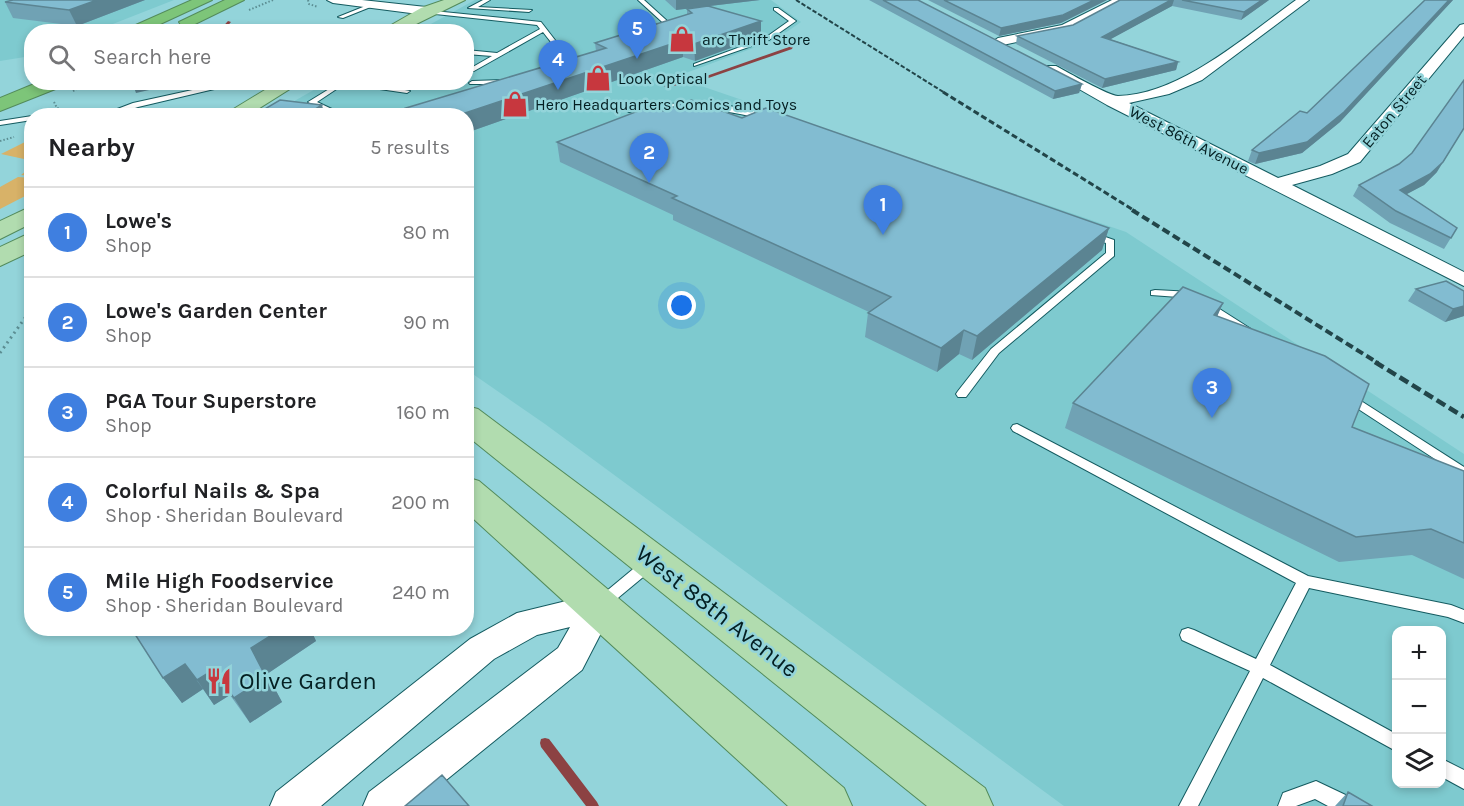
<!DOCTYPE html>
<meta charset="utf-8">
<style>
body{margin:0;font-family:Karla,sans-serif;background:#f2f2f2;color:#202124}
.controls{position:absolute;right:18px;bottom:18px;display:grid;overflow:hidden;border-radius:12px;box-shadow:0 3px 9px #0003}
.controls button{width:54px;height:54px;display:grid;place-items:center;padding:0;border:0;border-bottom:2px solid #e0e0e0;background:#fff;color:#202124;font:30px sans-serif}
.you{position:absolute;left:682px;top:306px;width:21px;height:21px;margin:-15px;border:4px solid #fff;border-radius:50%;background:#1a73e8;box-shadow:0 0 0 9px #1a73e833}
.badge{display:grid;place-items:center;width:39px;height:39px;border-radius:50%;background:#ea580c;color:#fff;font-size:20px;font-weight:700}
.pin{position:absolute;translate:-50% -50px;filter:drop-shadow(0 2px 3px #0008)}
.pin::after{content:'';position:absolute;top:32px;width:21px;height:18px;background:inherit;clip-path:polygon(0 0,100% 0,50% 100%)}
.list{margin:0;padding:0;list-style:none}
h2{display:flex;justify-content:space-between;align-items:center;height:78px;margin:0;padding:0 24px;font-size:26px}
h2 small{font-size:20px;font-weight:400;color:#757577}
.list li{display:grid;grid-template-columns:39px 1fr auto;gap:18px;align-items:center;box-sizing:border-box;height:90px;padding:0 24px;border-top:2px solid #e0e0e0}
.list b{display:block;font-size:22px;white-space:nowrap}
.list p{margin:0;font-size:20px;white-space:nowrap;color:#757577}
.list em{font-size:20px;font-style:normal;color:#757577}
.icon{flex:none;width:33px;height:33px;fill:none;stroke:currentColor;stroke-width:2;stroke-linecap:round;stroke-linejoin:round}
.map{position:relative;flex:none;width:1464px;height:806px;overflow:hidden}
.search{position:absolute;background:#fff;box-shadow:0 3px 9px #0003;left:24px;top:24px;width:450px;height:66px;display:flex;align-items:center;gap:15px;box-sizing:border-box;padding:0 21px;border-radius:24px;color:#757577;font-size:22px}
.panel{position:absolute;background:#fff;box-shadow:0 3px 9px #0003;left:24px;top:108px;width:450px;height:528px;border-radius:24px}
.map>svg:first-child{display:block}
</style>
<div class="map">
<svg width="1464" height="806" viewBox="0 0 1464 806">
<rect width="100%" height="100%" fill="#93d4da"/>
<!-- built -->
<path fill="#7ecacf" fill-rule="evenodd" d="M0,0H174L95,31L32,32L31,56L0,61Z
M475,0H771L801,22L775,40L675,77L1126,232L1464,454V806H1064L545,424L467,370L466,116H268L326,83L466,82V32L418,31ZM1396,630H1442V784H1396Z"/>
<!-- green -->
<path fill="#d8b268" d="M31,139V176L21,175L26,171L24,159L1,154Z
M18,177L31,178V193L0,209V187Z"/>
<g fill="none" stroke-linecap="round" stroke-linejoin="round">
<!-- stream -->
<path fill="#8c4243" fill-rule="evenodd" d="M228,21L231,22L222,32H218Z
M793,39L796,40L792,49L697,82L666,87L664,86L695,80L789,47Z
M125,82H130L125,87H121V85Z
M28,379H32V383H28L27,381Z
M545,738L549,739L597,802L599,806H586L541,747L540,743L541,739Z"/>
<!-- service casing -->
<g stroke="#145b60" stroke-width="2">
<path id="service" d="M483,0H490L478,7L532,10L529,12L468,8Z
M638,0H644L676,29V31H672Z
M368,5L373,6L343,18L338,17Z
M774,8H778L796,21L769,40L694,66V64L765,38L789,21L774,10Z
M424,10L541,22L565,53L577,63L569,67H565V65L570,63L561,55L543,32L474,71H466V67L471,68L492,56L466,54V50L497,53L540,29L537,25L426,13Z
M472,81L504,80L507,82L504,84H470L469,83Z
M229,82H244L138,107L111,116H99L133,103Z
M346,82H363L410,91L407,93L352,85L338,88L317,102L336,111L337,113L333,115L308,102L334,86Z
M662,104C691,103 746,103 771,118L767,120C721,108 676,105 629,112L625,110L629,108Z
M32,116V120L0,125V121Z
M1091,232L1114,240V256L999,353L966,397H958L956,394L958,391L991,349L1106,253V243L1088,237V233Z
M1155,290L1192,292L1197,295L1192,298L1151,295V291Z
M1207,301L1251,329L1252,331L1251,333H1243L1203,306L1202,304L1203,302Z
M1347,392L1464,467V478L1343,399L1341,396L1343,393Z
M1017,424L1308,576L1451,605L1464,610V623L1448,617L1309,588L1270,665L1396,734V751L1263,678L1198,806H1179L1250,671L1182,640L1180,635L1182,630L1188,628L1194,630L1256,659L1296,583L1013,431L1011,428L1013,425Z
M649,558L654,560L656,564L654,568L607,607L602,609L597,607L594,603L597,599L644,560Z
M1442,759L1464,770V789L1442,777Z
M1316,781L1354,799L1356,806H1328L1315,799L1296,806H1278L1283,793Z"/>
</g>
<!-- minor casing -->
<g stroke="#145b60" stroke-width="2">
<path id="minor" d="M327,0H362L426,7L432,11L426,15L333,3Z
M1112,0H1127L1070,31L998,46L992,42L998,38L1062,25Z
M1296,0H1309L1202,80L1169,94L1129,103L1278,178L1320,166L1348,154L1460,25L1464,24V36L1360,162L1332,174L1292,185L1464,272V286L1107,105L1044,69L1046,66H1056C1067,72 1109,96 1118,96C1180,95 1247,35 1296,0Z
M599,593L611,597L615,606L582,670L414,806H363L369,792L558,648L570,627L537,635L494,659L321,806H270L276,792L470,639L517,613Z"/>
</g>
<!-- primary casing -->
<g stroke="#538b5b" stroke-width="2">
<path id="primary" d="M444,0H465L400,32H379L421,8Z
M278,82H301L247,116H222Z
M32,206V223L0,239V221Z
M32,232V251L0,266V247Z
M466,406L478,409L985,788L993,806H927L466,435Z
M466,477L479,481L844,788L852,806H788L466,512Z"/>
</g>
<!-- motorway casing -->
<g stroke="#538b5b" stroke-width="2">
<path id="motorway" d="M192,0H212L143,32H120Z
M225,0H244L193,25H181L179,22Z
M39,82H65L63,86L0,111V98Z"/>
</g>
<!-- path-far1 -->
<path stroke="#5c8e93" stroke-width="2" stroke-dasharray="1.5 2" stroke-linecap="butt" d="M308,0L309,4L318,7
M249,10L273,0
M73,91L91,82
M54,102L57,108L78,113L76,116
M0,141L14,137"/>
<!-- path -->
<path stroke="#5c8e93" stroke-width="3" stroke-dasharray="2 4" stroke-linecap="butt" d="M0,353L32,308"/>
<!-- service -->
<use href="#service" fill="#fff" fill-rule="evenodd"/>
<!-- minor -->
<use href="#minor" fill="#fff" fill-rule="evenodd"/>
<!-- primary -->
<use href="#primary" fill="#b1dcaf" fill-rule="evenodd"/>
<!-- motorway -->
<use href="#motorway" fill="#7dc579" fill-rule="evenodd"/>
<!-- rail-far3 -->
<path stroke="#224549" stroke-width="2" stroke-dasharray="4.5 2" stroke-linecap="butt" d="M796,0L945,93"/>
<!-- rail-far2 -->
<path stroke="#224549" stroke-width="3" stroke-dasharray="6 3" stroke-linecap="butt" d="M943,92L1135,211"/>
<!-- rail-far1 -->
<path stroke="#224549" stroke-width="4" stroke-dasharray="8 4" stroke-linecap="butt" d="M1132,210L1378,363"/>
<!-- rail -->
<path stroke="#224549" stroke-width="4.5" stroke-dasharray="10 4.5" stroke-linecap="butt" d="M1375,362L1464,417"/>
</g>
<!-- wall -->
<path fill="#70a2b4" d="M145,0L77,26L13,18L5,2Z
M665,0H760L676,10Z
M869,0H918L1082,84L1079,93L1053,99Z
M928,0H1107L1061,23L999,36Z
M1120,0H1269L1241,20L1172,6L1110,39L1178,62L1176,70L1102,88L1016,44L1017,36L1073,25Z
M1425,0H1453L1340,122L1302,153L1255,164L1248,161L1252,150L1307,113Z
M687,9L761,21V37L695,61L683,57L466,133V116H408L406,108L596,51L595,43L687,15Z
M663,111L742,118L1109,228L1102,250L972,360L959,354L937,372L865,337L868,313L869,312L673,220V215L560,162L557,142Z
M1437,172L1424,185L1406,194L1457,228L1444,249L1390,223L1353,196L1359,185Z
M1416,289L1464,291V316L1445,322L1408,301Z
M1223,303L1217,316L1352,427L1464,471V579L1412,555L1339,562L1065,428L1073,403Z
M131,628H310L316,641L267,674L282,702L250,723L230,695L214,705L203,689L182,703L163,678Z
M1348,792L1372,806H1335Z"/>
<!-- shaded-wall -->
<path fill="#5b8492" d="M97,0H145L77,26L69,10Z
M676,0H760L676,10Z
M1094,0H1107L1061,23L999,36L1001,28Z
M1171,0H1174L1172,6L1100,45L1102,37Z
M1262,0H1269L1241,20L1244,12Z
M1449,0H1453L1340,122L1302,153L1255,164L1259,153Z
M761,21V37L695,61L694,44Z
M683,40V57L466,133V116H456Z
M1178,62L1176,70L1102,88L1105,79Z
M132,82H180V83L136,93Z
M1082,84L1079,93L1053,99L1055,91Z
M322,105L325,116H304Z
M1464,128L1437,172L1424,185L1394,201L1400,190Z
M1109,228L1102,250L972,360L977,336Z
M1223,303L1213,326L1214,315Z
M1464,306V316L1445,322L1453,309Z
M964,330L959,354L937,372L941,348Z
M283,628H310L316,641L267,674L282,702L250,723L234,698L251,648Z
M185,664L203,689L182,703L163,678Z
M213,670L230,695L214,705L197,680Z"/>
<!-- building -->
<path fill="#82bcd1" stroke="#5b8492" stroke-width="1.5" d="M13,0H97L69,10L5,2Z
M883,0H918L1082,84L1055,91Z
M944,0H1094L1063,15L1001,28Z
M1120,0H1171L1102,37L1178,62L1105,79L1017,36L1073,25Z
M1182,0H1262L1244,12Z
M1425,0H1449L1344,112L1307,142L1259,153L1252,150L1300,111L1307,113Z
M708,6L761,21L694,44L683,40L456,116H422L406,108L606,48L595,43L692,13L687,9Z
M1464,80V128L1443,162L1430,174L1400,190L1457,228L1451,238L1396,211L1359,185L1399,164L1412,153Z
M280,100L322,105L304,116H253Z
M691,100L742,118L766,108L1109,228L977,336L964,330L941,348L868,313L891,297L672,198L677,196L557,142L651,106L663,111Z
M1446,281L1464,291V306L1453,309L1416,289Z
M1183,287L1223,303L1214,315L1325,356L1369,384L1352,427L1464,471V543L1431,529L1356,537L1073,403Z
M131,628H283L251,648L266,677L234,698L213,670L197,680L185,664L163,678Z
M442,775L469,806H405Z
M1348,792L1372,806H1343Z"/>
<!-- icons -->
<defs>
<g id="shop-bare" transform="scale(2.07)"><path d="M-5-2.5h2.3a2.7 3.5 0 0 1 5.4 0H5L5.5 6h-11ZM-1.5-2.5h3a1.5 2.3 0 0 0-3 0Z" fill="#c7373e" stroke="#93d4da" stroke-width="2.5" paint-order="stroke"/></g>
<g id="restaurant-bare" transform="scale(2.07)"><path d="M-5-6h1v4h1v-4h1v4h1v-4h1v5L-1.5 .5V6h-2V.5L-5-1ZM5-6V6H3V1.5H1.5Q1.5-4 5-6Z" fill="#c7373e" stroke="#93d4da" stroke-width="2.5" paint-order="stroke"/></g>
</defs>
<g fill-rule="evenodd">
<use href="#shop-bare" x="682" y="39"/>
<use href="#shop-bare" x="598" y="78"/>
<use href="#shop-bare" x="515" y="104"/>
<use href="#restaurant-bare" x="219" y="681"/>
</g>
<g text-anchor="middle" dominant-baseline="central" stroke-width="5" stroke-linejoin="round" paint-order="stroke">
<!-- far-poi labels -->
<g font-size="16" fill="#041f22" stroke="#93d4da" text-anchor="start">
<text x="702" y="39">arc Thrift Store</text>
<text x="618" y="78">Look Optical</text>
<text x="535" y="104">Hero Headquarters Comics and Toys</text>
</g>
<!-- far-street labels -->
<g font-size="16" fill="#041f22" stroke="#93d4da">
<text transform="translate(1394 111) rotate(-50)">Eaton Street</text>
<text transform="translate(1189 140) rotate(27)">West 86th Avenue</text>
</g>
<!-- near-street labels -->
<g font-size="24" fill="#041f22" stroke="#93d4da">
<text transform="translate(717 611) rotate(38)">West 88th Avenue</text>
</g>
<!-- near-poi labels -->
<g font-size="24" fill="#041f22" stroke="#93d4da" text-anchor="start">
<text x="239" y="681">Olive Garden</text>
</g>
</g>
</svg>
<div class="controls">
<button>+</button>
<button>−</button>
<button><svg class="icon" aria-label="layers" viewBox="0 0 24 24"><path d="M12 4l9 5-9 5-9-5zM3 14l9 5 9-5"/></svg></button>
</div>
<div class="you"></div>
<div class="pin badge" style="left:883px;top:235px;background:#3f7fe0">1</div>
<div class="pin badge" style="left:649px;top:183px;background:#3f7fe0">2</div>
<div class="pin badge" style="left:1212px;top:418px;background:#3f7fe0">3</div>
<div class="pin badge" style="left:558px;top:90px;background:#3f7fe0">4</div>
<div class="pin badge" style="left:637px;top:59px;background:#3f7fe0">5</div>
<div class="search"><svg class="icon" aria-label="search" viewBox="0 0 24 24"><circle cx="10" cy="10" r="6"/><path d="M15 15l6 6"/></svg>Search here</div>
<section class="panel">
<h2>Nearby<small>5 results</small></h2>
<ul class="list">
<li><span class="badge" style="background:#3f7fe0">1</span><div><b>Lowe's</b><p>Shop</p></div><em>80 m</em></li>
<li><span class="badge" style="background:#3f7fe0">2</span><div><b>Lowe's Garden Center</b><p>Shop</p></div><em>90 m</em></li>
<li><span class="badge" style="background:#3f7fe0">3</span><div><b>PGA Tour Superstore</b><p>Shop</p></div><em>160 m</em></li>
<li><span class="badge" style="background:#3f7fe0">4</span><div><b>Colorful Nails &amp; Spa</b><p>Shop · Sheridan Boulevard</p></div><em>200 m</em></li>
<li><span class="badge" style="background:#3f7fe0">5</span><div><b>Mile High Foodservice</b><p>Shop · Sheridan Boulevard</p></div><em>240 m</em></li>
</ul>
</section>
</div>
